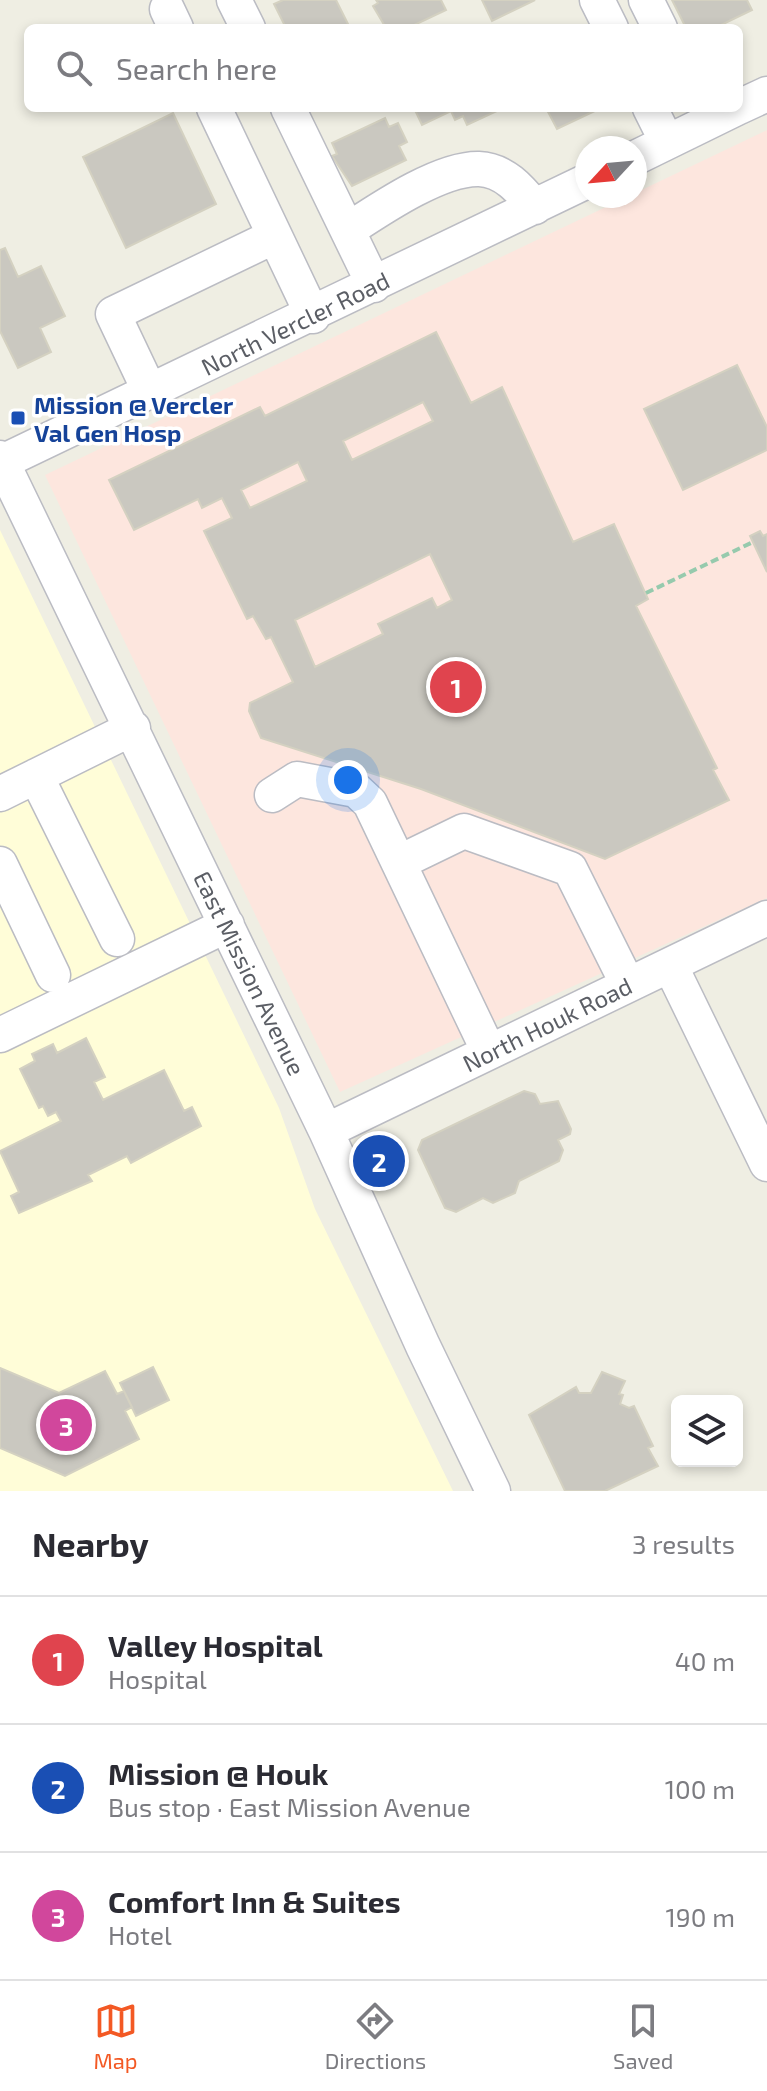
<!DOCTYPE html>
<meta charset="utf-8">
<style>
body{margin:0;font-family:"Exo 2",sans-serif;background:#f7f7f7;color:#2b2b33}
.controls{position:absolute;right:24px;bottom:24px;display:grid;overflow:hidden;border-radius:12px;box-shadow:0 4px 12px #0003}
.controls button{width:72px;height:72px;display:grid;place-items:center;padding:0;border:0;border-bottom:2px solid #e1e1e2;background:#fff;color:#2b2b33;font:40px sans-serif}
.compass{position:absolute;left:575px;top:136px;width:72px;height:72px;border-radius:50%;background:#fff;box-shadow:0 4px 12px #0003;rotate:244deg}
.you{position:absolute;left:348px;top:780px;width:28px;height:28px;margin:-20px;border:6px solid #fff;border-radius:50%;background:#1a73e8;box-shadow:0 0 0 12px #1a73e833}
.badge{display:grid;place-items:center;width:52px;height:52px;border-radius:50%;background:#f35924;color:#fff;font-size:26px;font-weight:700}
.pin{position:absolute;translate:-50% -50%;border:4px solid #fff;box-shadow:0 2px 8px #0006}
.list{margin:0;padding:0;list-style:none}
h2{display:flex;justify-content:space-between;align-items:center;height:104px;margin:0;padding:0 32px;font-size:34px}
h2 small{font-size:26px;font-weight:400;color:#7c7c81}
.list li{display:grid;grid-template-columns:52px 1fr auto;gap:24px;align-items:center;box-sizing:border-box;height:128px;padding:0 32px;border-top:2px solid #e1e1e2}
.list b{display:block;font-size:30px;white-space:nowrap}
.list p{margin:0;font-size:26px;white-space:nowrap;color:#7c7c81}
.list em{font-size:26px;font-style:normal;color:#7c7c81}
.icon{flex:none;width:44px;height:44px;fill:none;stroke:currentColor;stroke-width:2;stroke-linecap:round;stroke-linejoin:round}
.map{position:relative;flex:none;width:767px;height:1491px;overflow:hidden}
.search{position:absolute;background:#fff;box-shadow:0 4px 12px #0003;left:24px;right:24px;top:24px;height:88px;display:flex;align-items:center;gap:20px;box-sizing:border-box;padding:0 28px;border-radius:12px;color:#7c7c81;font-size:30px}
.sheet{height:488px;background:#fff}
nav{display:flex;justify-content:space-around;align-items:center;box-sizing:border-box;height:112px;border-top:2px solid #e1e1e2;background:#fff;font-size:22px;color:#7c7c81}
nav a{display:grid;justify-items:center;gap:4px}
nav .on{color:#f35924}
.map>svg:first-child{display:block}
</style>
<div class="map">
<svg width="767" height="1491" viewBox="0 0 767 1491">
<rect width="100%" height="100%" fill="#efeee3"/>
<!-- commercial -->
<path fill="#fffdd8" d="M0,530L279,1108L315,1209L453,1491H0Z"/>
<!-- medical -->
<path fill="#fde6de" d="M767,130V898L340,1092L45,475Z"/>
<!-- building -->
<path fill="#cac8c0" stroke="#d4d1c1" stroke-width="2" fill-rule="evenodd" d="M283,0H336L350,28H286L274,4Z
M376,0H441L446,10L408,28H386L373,6L378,3Z
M482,0H535L492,21Z
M672,0H747L752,10L715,28H686Z
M414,108H498L499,110L467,125L463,116L455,120L451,111L422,125Z
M546,108H601L557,129Z
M173,113L216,204L126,248L83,157Z
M385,118L389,127L398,123L407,142L399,146L406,160L352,186L332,156L337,154L332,143Z
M5,248L18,277L41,266L65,316L40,328L51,352L18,368L0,331V250Z
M436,332L471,403L502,387L573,542L614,524L648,599L636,606L717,768L713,770L729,800L605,859L421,789L261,738L249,711L250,703L293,682L271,637L266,639L253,616L247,619L204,531L232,518L222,498L202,508L198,499L134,530L109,480L260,407L265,416ZM423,402L433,421L352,460L343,441ZM298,462L307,481L250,508L241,490ZM430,554L452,600L437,608L432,598L378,624L383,634L315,667L295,620Z
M737,365L767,427V450L683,490L644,409Z
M760,531L763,536L767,534V572L750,536Z
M86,1038L105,1077L94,1082L103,1100L164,1070L184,1111L192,1107L201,1126L131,1163L127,1156L88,1175L92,1181L19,1213L11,1196L19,1192L0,1151L61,1121L56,1112L48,1116L43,1106L39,1108L20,1069L35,1061L32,1054L53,1044L57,1053Z
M524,1091L535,1094L540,1104L558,1101L571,1129L570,1134L558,1140L563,1150L559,1161L519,1181L515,1193L493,1203L483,1198L456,1212L445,1208L418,1150L422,1140Z
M153,1367L169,1400L136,1416L120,1383Z
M0,1368L59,1393L105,1371L117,1394L124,1391L132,1407L125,1411L139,1439L65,1476L0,1448Z
M602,1372L625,1381L619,1394L623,1395L620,1404L629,1408L634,1406L653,1446L648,1448L658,1466L605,1491H565L529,1415L576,1387L579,1393H591Z"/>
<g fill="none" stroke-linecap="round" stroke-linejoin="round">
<!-- minor casing -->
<g stroke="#bbbcc3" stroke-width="37">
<path id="minor" d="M234,0L248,28
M597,0L611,28
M646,0L660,28
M167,9L176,28
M739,107L767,94
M214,108L313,316
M288,108L374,285
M650,108L667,142
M635,158L737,108
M348,230C380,209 440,168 479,169C504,170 520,189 535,207
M150,392L113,314L275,236
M0,458L326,1131L423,1346L493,1491
M0,463L587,181
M36,776L117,939
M0,794L133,728
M272,795L297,779L356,790L370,803L489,1052
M400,862L464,831L570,869L628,985
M0,864L53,975
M670,965L767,1164
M0,1035L227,925
M326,1131L767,918"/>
</g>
<!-- path -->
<path stroke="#96caad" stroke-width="4" stroke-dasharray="8 4" stroke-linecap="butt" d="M646,593L753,542"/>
<!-- minor -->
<use href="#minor" stroke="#fff" stroke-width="34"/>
</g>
<!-- markers -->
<rect fill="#1a4fb4" stroke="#fff" stroke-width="3" x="10" y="410" width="16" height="16" rx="4"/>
<g text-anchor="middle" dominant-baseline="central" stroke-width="7" stroke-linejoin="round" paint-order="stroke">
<!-- street labels -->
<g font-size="24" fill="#5b5e65" stroke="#fff">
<text transform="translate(295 323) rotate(-26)">North Vercler Road</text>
<text transform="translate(250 973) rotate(64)">East Mission Avenue</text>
<text transform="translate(547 1024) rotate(-26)">North Houk Road</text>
</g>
<!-- transit labels -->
<g font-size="24" font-weight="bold" fill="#164399" stroke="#fff" text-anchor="start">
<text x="34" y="404">Mission @ Vercler<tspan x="34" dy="28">Val Gen Hosp</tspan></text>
</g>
</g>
</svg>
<div class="controls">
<button><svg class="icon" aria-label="layers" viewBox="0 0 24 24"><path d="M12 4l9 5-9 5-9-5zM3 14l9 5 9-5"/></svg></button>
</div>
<svg class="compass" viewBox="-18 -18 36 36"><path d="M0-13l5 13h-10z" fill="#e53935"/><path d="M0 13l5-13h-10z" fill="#7c7c81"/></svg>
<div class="you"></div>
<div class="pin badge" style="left:456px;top:687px;background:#e0444e">1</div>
<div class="pin badge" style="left:379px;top:1161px;background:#1a4fb4">2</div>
<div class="pin badge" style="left:66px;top:1425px;background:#d1479c">3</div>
<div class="search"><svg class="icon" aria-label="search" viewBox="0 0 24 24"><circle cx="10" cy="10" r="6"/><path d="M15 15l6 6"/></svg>Search here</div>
</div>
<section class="sheet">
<h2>Nearby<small>3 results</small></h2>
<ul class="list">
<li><span class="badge" style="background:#e0444e">1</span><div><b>Valley Hospital</b><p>Hospital</p></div><em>40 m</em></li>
<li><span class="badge" style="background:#1a4fb4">2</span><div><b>Mission @ Houk</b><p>Bus stop · East Mission Avenue</p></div><em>100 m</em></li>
<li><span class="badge" style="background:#d1479c">3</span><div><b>Comfort Inn &amp; Suites</b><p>Hotel</p></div><em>190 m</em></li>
</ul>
</section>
<nav>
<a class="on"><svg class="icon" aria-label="map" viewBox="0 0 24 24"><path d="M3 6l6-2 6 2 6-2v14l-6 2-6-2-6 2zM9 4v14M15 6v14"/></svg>Map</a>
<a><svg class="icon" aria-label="directions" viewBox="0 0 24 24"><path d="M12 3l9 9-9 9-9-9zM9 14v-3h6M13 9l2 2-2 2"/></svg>Directions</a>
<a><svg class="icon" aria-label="saved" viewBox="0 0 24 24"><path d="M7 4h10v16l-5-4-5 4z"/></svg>Saved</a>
</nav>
